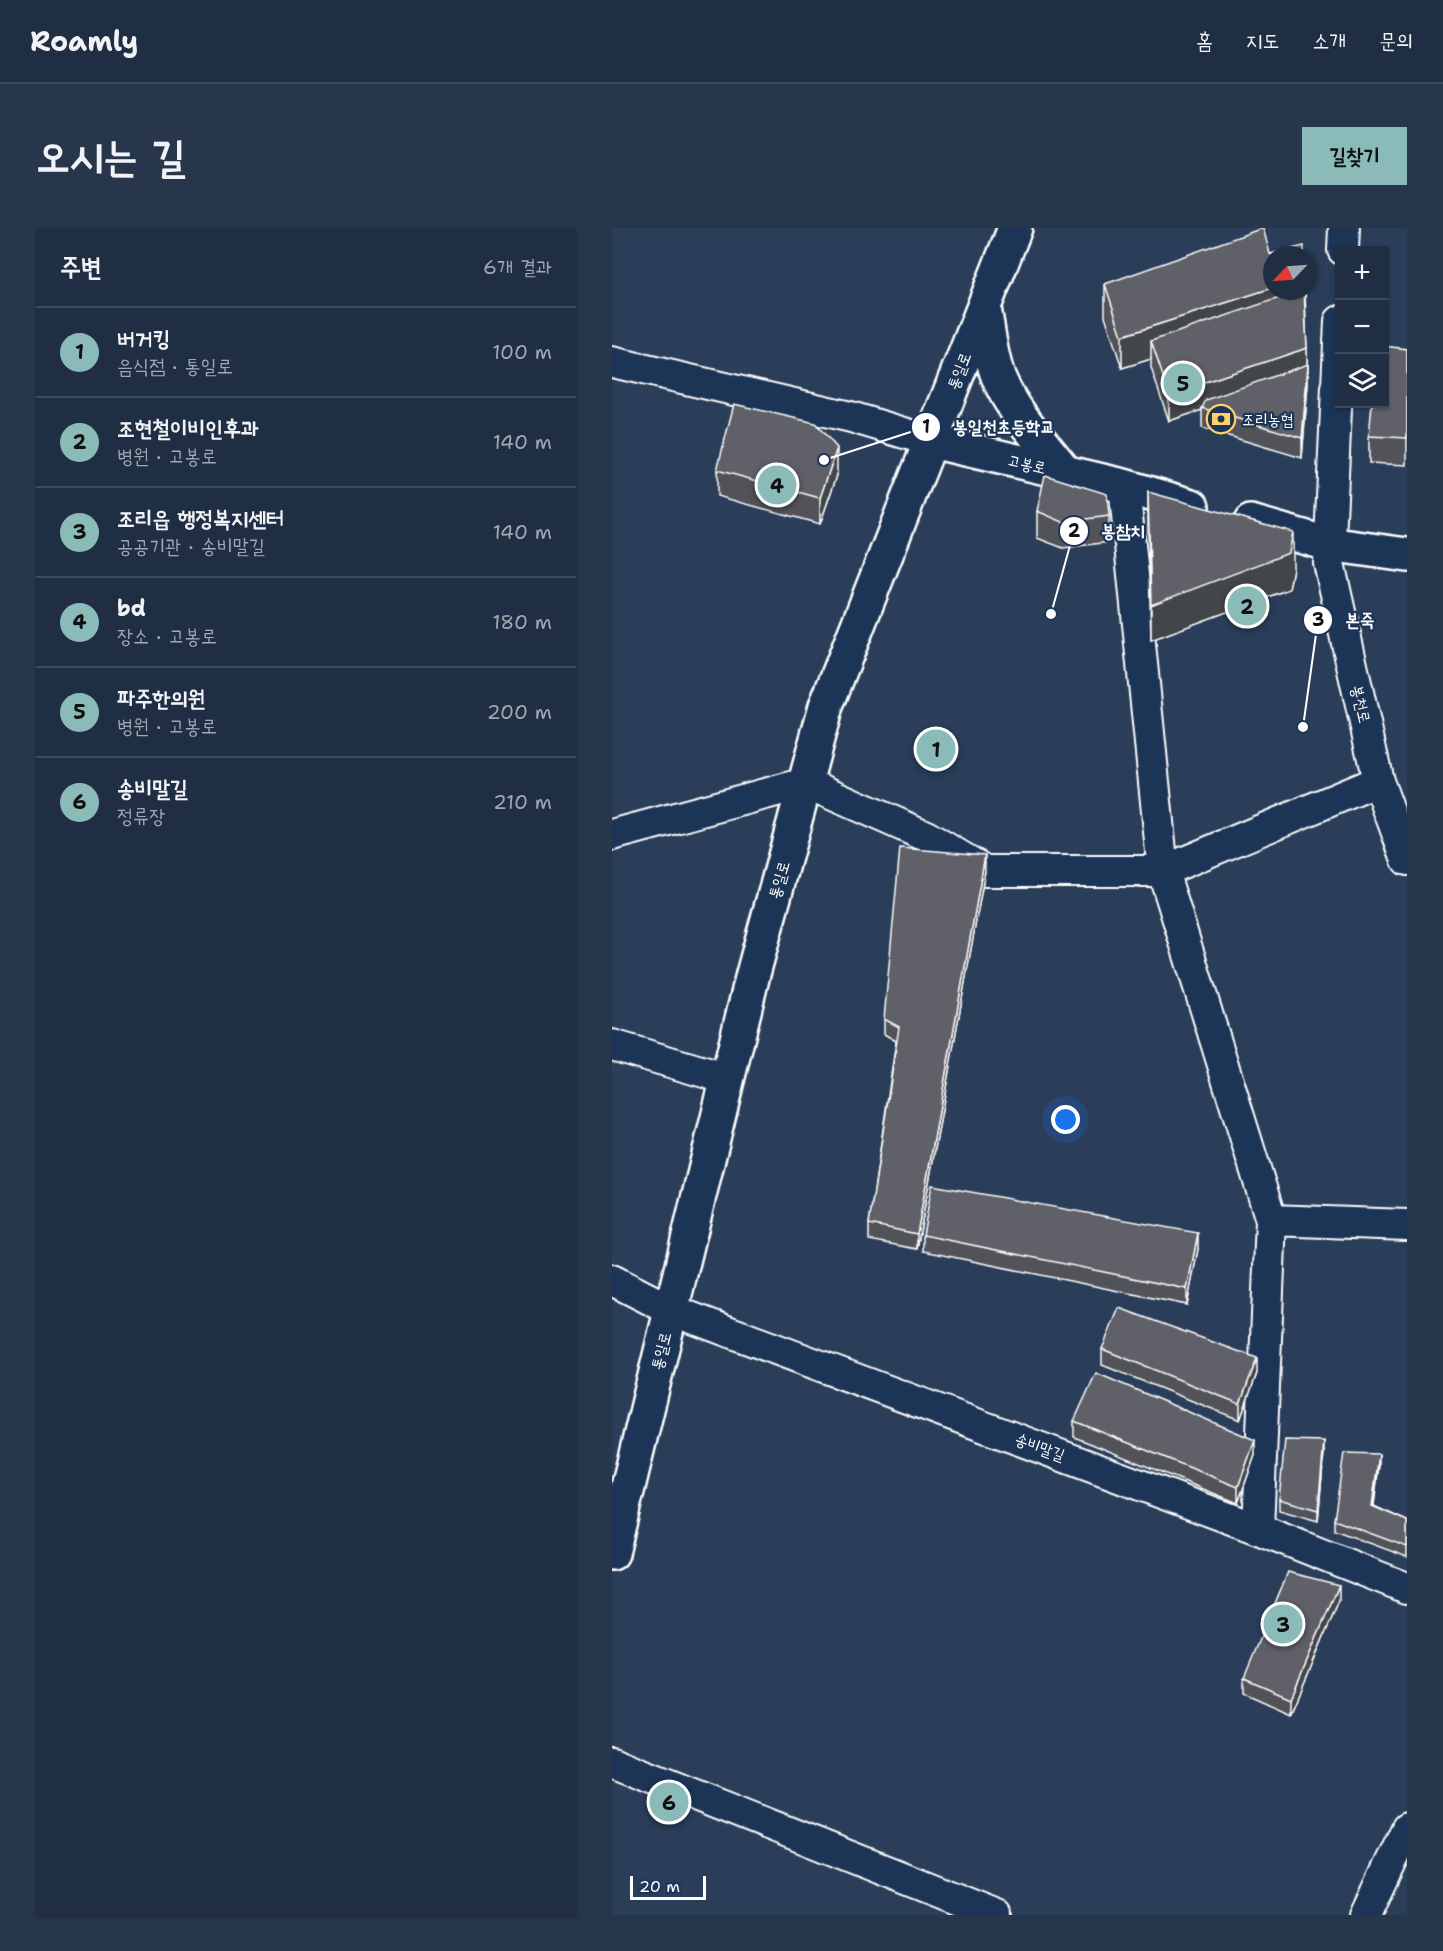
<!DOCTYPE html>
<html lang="ko">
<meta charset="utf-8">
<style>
body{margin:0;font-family:"Shantell Sans","Poor Story",sans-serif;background:#28364b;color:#f1f3f6}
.controls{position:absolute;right:18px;top:18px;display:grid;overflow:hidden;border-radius:0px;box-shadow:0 2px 4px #0004}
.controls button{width:54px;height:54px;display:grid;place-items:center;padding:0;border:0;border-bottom:2px solid #3d4a5d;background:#202e44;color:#f1f3f6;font:30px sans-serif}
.compass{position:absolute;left:651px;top:18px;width:54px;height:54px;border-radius:50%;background:#202e44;box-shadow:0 2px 4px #0004;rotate:245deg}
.scale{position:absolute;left:18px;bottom:15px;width:76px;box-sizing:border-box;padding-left:6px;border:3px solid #fff;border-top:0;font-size:16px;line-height:21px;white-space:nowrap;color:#fff;-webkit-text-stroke:4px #1d3557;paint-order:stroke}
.you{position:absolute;left:454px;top:892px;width:21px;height:21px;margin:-15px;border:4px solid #fff;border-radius:50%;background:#1a73e8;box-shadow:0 0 0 9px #1a73e833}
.badge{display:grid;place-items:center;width:39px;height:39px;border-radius:50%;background:#8bbbb9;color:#111;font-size:20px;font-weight:700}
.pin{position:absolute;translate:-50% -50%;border:3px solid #fff;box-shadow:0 2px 6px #0006}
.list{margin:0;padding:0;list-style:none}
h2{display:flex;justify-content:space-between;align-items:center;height:78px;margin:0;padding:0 24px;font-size:26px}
h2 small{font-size:20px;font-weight:400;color:#a2a8b2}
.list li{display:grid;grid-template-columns:39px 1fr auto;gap:18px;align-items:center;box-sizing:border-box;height:90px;padding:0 24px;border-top:2px solid #3d4a5d}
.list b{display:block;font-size:22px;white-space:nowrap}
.list p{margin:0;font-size:20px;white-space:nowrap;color:#a2a8b2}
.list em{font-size:20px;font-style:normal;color:#a2a8b2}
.icon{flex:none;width:33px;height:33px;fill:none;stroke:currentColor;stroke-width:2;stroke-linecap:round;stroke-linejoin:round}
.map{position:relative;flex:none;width:795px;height:1687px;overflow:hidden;border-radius:0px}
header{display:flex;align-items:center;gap:36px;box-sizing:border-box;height:84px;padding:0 30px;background:#202e44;border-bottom:2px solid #3d4a5d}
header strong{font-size:28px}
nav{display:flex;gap:33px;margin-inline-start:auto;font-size:21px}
.intro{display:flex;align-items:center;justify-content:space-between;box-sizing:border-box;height:144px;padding:0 36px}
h1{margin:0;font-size:42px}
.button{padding:15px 27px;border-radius:0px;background:#8bbbb9;color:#111;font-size:21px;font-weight:700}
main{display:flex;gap:36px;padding:0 36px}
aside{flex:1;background:#202e44;border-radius:0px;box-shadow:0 2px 4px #0004}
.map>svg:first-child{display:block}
</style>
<header>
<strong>Roamly</strong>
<nav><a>홈</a><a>지도</a><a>소개</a><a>문의</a></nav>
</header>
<div class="intro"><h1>오시는 길</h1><a class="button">길찾기</a></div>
<main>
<aside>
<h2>주변<small>6개 결과</small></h2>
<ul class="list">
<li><span class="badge">1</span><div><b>버거킹</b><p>음식점 · 통일로</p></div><em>100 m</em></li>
<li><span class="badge">2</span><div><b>조현철이비인후과</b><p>병원 · 고봉로</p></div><em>140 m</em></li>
<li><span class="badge">3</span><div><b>조리읍 행정복지센터</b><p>공공기관 · 송비말길</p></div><em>140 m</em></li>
<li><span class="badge">4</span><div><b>bd</b><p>장소 · 고봉로</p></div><em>180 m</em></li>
<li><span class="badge">5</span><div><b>파주한의원</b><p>병원 · 고봉로</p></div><em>200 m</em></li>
<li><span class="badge">6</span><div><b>송비말길</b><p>정류장</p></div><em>210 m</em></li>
</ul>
</aside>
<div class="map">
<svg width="795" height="1687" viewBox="0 0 795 1687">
<rect width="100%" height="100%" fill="#2a3e5a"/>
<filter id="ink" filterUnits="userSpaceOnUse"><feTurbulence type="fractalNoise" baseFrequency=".0167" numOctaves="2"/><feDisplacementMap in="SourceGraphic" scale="12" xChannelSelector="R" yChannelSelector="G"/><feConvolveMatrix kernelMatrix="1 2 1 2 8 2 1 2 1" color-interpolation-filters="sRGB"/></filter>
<g filter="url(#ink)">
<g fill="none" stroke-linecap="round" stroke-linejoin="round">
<!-- minor casing -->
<g stroke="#fff" stroke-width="34">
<path id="minor" d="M731,22L732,0
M728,93L717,335L766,553L795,632
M0,134L239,189L319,213
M512,258L551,643L659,992L646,1301
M0,607L194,555L314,608L373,643H551L766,553
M0,817L116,851
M659,992L795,997
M0,1052L59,1082L646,1301L795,1360
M0,1534L385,1687
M754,1687L795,1600"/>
</g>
<!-- major casing -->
<g stroke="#fff" stroke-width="38">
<path id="major" d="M372,81C377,104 378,131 388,153C403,187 432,216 454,245
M319,213L512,258L580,278
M639,294L716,316L795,327
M0,1325L141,746L214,478L403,0"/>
</g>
<!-- minor -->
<use href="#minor" stroke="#1d3557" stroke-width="30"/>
<!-- major -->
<use href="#major" stroke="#1d3557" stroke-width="33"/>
</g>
<!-- wall -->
<path fill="#515359" stroke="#fff" stroke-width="1.5" d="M658,26L693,63L696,156L690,230L590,200V182L557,193L539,140V131L510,140L493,88V56Z
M795,121V237L757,235V208Z
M105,242L225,247L208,296L105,268Z
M536,264L681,340L677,361L539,412L536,299Z
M425,283L497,288V314L451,320L425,310Z
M373,643L305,1021L257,1012V996L284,813L272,806V791Z
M311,1007L586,1021L575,1077L311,1023Z
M490,1121L645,1145L628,1192L490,1137Z
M462,1193L643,1227L626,1275L462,1209Z
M712,1224L706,1293L667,1282V1271Z
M767,1237L762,1278L795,1293V1329L722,1302V1292Z
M727,1373L679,1486L632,1465V1450Z"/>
<!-- shaded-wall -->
<path fill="#424449" stroke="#fff" stroke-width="1.5" d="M660,60V63H693V82L539,113V131L510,140V108Z
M695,120V147L590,180V182L557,193V166Z
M696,136V156L690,230V210Z
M225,220V247L208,296V270Z
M681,304V340L677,361L539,412V377Z
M373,627V643L305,1021V1006Z
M586,1005V1021L575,1077V1061Z
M645,1130V1145L628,1192V1176Z
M643,1212V1227L626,1275V1259Z
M712,1213V1224L706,1293V1282Z
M767,1226V1237L760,1289V1278Z
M727,1357V1373L679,1486V1470Z"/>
<!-- building -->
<path fill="#5e6168" stroke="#fff" stroke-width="1.5" d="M651,0L658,26L692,18V27H660V60L510,108L493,56Z
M688,63H692L695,120L557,166L539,113Z
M772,118L795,121V210L757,208L760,176H772Z
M696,136L690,210L590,180L594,172Z
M122,176L203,195L225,220L208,270L105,242Z
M433,247L495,266L497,288L451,294L425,283Z
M536,264L681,304L677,325L539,377Z
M288,620L373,627L305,1006L257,996L287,799L272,791Z
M320,957L586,1005L575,1061L311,1007Z
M507,1080L645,1130L628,1176L490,1121Z
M484,1145L643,1212L626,1259L462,1193Z
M673,1212L712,1213L706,1282L667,1271Z
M732,1225L767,1226L760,1278L795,1293V1319L722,1292Z
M676,1344L727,1357L679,1470L632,1450Z"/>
</g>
<!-- icons -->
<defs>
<g id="bank-ring" transform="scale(1.5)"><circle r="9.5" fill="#1d3557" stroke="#ffd166" stroke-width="1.5"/><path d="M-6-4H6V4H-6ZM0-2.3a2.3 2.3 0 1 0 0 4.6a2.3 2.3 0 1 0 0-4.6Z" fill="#ffd166"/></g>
</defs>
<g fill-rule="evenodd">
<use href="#bank-ring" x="609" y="191"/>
</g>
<g text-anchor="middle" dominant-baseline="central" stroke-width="4.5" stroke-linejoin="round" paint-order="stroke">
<!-- street labels -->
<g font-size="16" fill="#fff" stroke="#1d3557">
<text transform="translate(347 143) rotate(-69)">통일로</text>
<text transform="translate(415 236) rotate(13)">고봉로</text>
<text transform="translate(749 476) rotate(77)">봉천로</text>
<text transform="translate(167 652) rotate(-74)">통일로</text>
<text transform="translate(49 1123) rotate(-76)">통일로</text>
<text transform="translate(428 1219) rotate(20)">송비말길</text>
</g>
<!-- poi labels -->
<g font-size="16" fill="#fff" stroke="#1d3557" text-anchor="start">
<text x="630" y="191">조리농협</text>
</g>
</g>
<!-- callouts -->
<path fill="none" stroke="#fff" stroke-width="2" d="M212 232L314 199M439 386L462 303M691 499L706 392"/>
<g fill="#fff" stroke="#1d3557" stroke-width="2">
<circle cx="212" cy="232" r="6"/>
<circle cx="439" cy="386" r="6"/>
<circle cx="691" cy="499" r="6"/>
<circle cx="314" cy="199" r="15"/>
<circle cx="462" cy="303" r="15"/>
<circle cx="706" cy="392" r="15"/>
</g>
<g font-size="18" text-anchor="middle" font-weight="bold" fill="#111">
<text x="314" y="205">1</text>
<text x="462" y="309">2</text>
<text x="706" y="398">3</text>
</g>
<g font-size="18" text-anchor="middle" font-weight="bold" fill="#fff" stroke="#1d3557" stroke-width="4.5" stroke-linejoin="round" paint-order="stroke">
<text x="392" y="205">봉일천초등학교</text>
<text x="511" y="309">봉참치</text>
<text x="748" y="398">본죽</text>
</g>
</svg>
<div class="controls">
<button>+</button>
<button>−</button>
<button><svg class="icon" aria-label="layers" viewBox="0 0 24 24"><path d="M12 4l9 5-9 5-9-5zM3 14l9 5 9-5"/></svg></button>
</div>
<svg class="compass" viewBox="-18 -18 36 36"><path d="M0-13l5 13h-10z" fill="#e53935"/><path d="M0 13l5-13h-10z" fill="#a2a8b2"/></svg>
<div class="scale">20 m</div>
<div class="you"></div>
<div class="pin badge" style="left:324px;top:521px">1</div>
<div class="pin badge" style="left:635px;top:378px">2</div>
<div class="pin badge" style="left:671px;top:1396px">3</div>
<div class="pin badge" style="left:165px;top:257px">4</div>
<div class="pin badge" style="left:571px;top:155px">5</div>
<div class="pin badge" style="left:57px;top:1574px">6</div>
</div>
</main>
